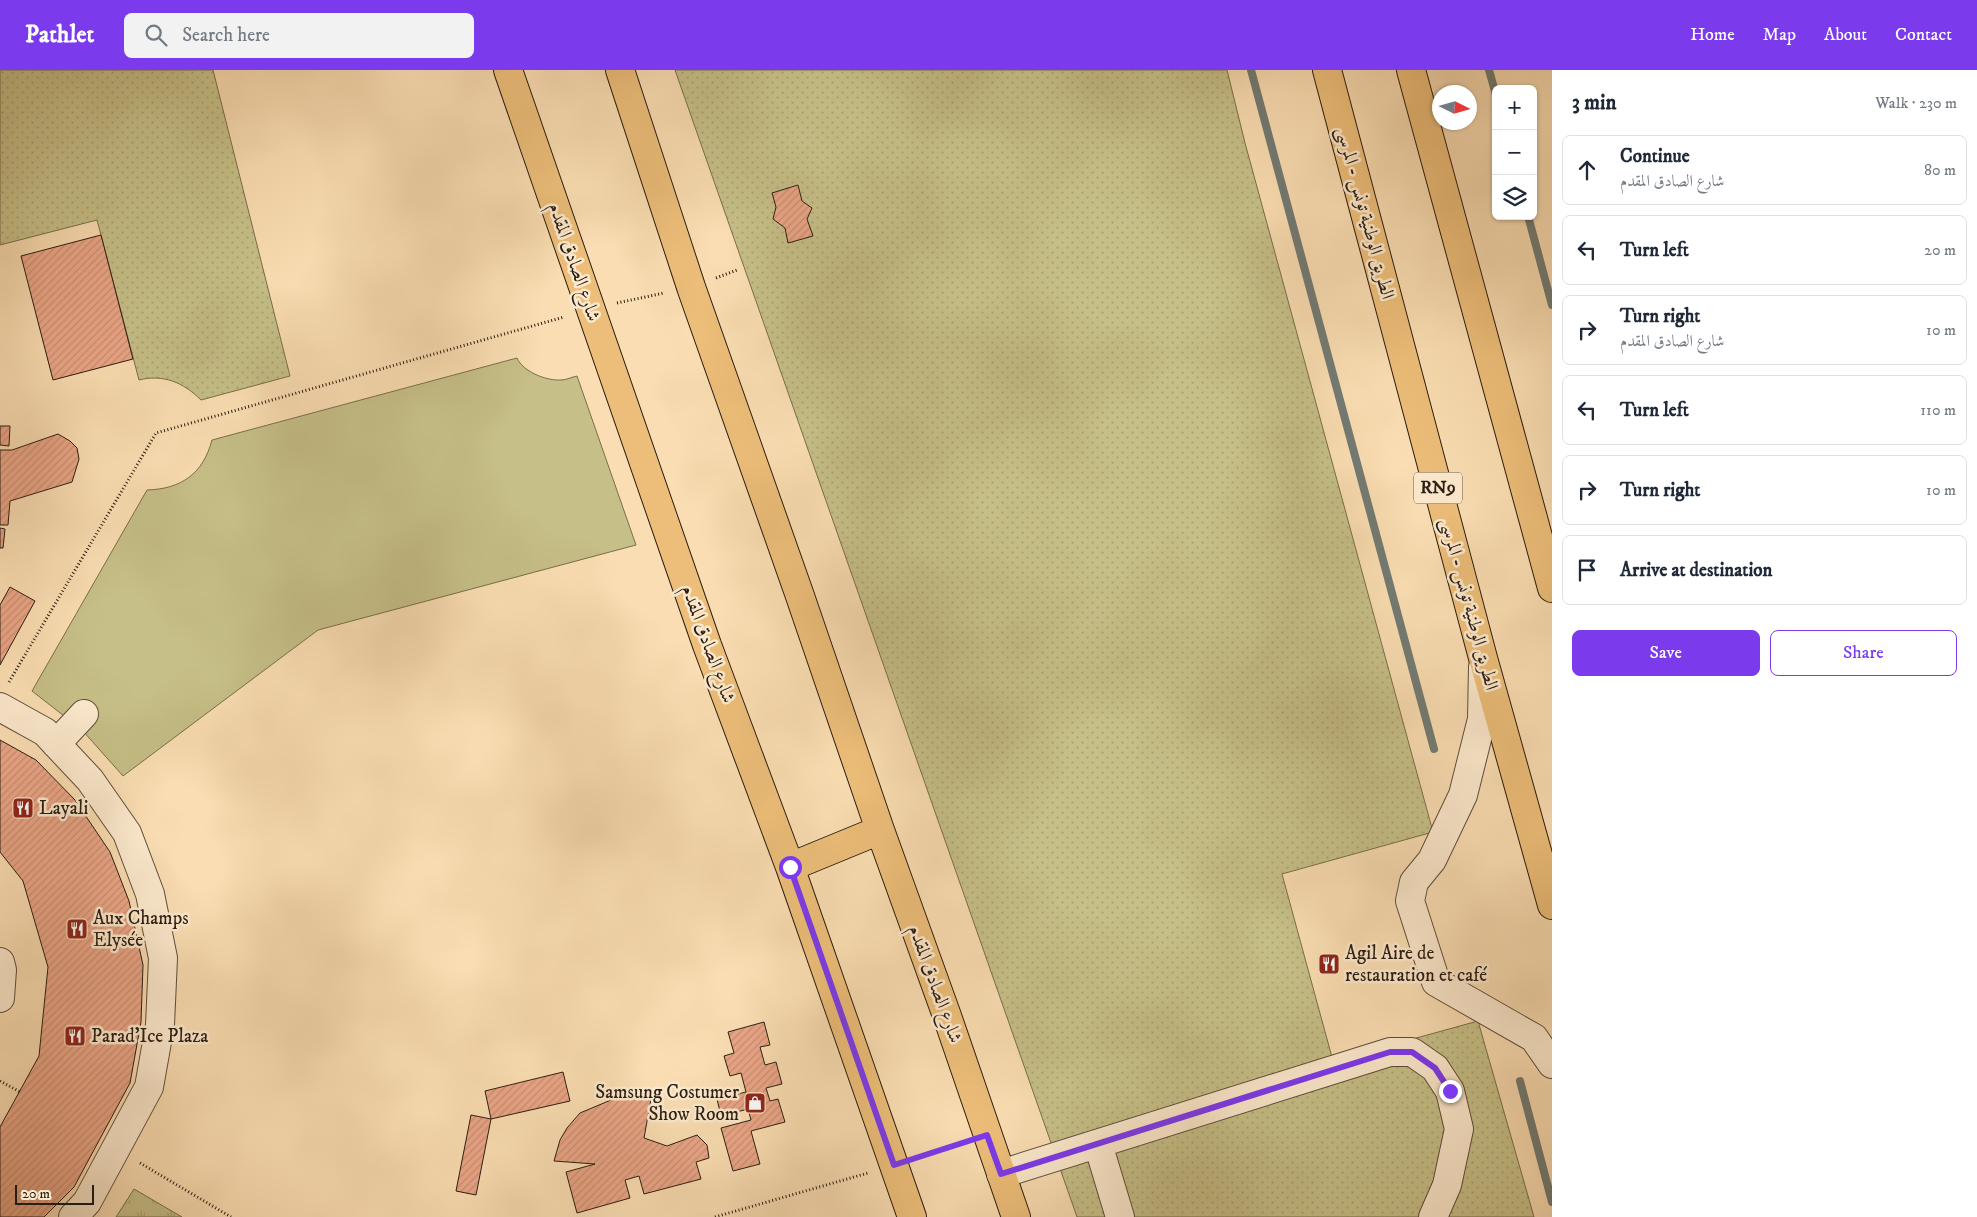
<!DOCTYPE html>
<meta charset="utf-8">
<style>
body{margin:0;font-family:"IM FELL DW Pica",Amiri,serif;background:#f2f2f3;color:#1f2937}
.controls{position:absolute;right:15px;top:15px;display:grid;overflow:hidden;border-radius:8px;box-shadow:0 1px 4px #0004}
.controls button{width:45px;height:45px;display:grid;place-items:center;padding:0;border:0;border-bottom:1px solid #e0e1e3;background:#fff;color:#1f2937;font:25px sans-serif}
.compass{position:absolute;left:1432px;top:15px;width:45px;height:45px;border-radius:50%;background:#fff;box-shadow:0 1px 4px #0004;rotate:95deg}
.scale{position:absolute;left:15px;bottom:12px;width:79px;box-sizing:border-box;padding-left:5px;border:2px solid #2a1d12;border-top:0;font-size:14px;line-height:18px;white-space:nowrap;color:#2a1d12;-webkit-text-stroke:4px #fce9cd;paint-order:stroke}
.stop{position:absolute;width:15px;height:15px;margin:-11px;border:4px solid #7c3aed;border-radius:50%;background:#fff}
.stop.end{background:#7c3aed;border-color:#fff;box-shadow:0 1px 5px #0008}
.list{margin:0;padding:0;list-style:none}
h2{display:flex;justify-content:space-between;align-items:center;height:65px;margin:0;padding:0 20px;font-size:21px}
h2 small{font-size:16px;font-weight:400;color:#747a83}
.list li{display:grid;grid-template-columns:32px 1fr auto;gap:15px;align-items:center;box-sizing:border-box;height:70px;margin:0 10px 10px;padding:0 10px;border:1px solid #e0e1e3;border-radius:8px}
.list b{display:block;font-size:19px;white-space:nowrap}
.list p{margin:0;font-size:16px;white-space:nowrap;color:#747a83}
.list em{font-size:16px;font-style:normal;color:#747a83}
.actions{display:flex;gap:10px;padding:15px 20px}
.actions a{flex:1;padding:11px 0;border:1px solid #7c3aed;border-radius:8px;text-align:center;font-size:18px;color:#7c3aed}
.actions .main{background:#7c3aed;color:#fff}
.icon{flex:none;width:28px;height:28px;fill:none;stroke:currentColor;stroke-width:2;stroke-linecap:round;stroke-linejoin:round}
.map{position:relative;flex:none;width:1552px;height:1147px;overflow:hidden}
header{display:flex;align-items:center;gap:30px;box-sizing:border-box;height:70px;padding:0 25px;background:#7c3aed;color:#fff}
header strong{font-size:24px}
nav{display:flex;gap:28px;margin-inline-start:auto;font-size:18px}
.search{width:350px;height:45px;background:#f2f2f3;display:flex;align-items:center;gap:12px;box-sizing:border-box;padding:0 18px;border-radius:8px;color:#747a83;font-size:19px}
main{display:flex}
aside{flex:1;background:#fff}
.map>svg:first-child{display:block}
</style>
<header>
<strong>Pathlet</strong>
<div class="search"><svg class="icon" aria-label="search" viewBox="0 0 24 24"><circle cx="10" cy="10" r="6"/><path d="M15 15l6 6"/></svg>Search here</div>
<nav><a>Home</a><a>Map</a><a>About</a><a>Contact</a></nav>
</header>
<main>
<div class="map">
<svg width="1552" height="1147" viewBox="0 0 1552 1147">
<defs>
<pattern id="grass-dots" width="8" height="8" patternUnits="userSpaceOnUse" patternTransform="scale(1.25)"><rect width="8" height="8" fill="#c6bf87"/><path d="M2 2h.1M6 6h.1" fill="none" stroke="#aaa474" stroke-width="1.8" stroke-linecap="round"/></pattern>
<pattern id="park-tufts" width="24" height="20" patternUnits="userSpaceOnUse" patternTransform="scale(1.25)"><rect width="24" height="20" fill="#c6bf87"/><path d="M3 7l-1-3M5 7V3M7 7l1-3M15 17l-1-3M17 17v-4M19 17l1-3" fill="none" stroke="#aaa474"/></pattern>
<pattern id="building-hatch" width="6" height="6" patternUnits="userSpaceOnUse" patternTransform="scale(1.25)"><rect width="6" height="6" fill="#eba687"/><path d="M-1 1l2-2M0 6l6-6M5 7l2-2" fill="none" stroke="#ca8e74"/></pattern>
</defs>
<rect width="100%" height="100%" fill="#faddb2"/>
<filter id="stains"><feTurbulence type="fractalNoise" baseFrequency=".004" numOctaves="4"/><feColorMatrix values="0 0 0 0 .2 0 0 0 0 .09 0 0 0 0 .02 0 0 0 .5 -.17"/></filter>
<radialGradient id="worn" r=".72"><stop offset=".6" stop-color="#630" stop-opacity="0"/><stop offset="1" stop-color="#630" stop-opacity=".3"/></radialGradient>
<!-- grass -->
<path fill="url(#grass-dots)" stroke="#786e4c" d="M0,0H213L290,306L201,330C183,312 163,304 139,310L97,150L0,175Z
M675,0H1227L1245,73L1433,762L1282,804L1333,991L1478,951L1534,1147H1077Z"/>
<!-- park -->
<path fill="url(#park-tufts)" stroke="#786e4c" d="M134,1119L182,1147H116Z"/>
<!-- pitch -->
<path fill="#c6bf87" stroke="#786e4c" d="M517,288C523,302 547,311 561,310C566,310 572,307 577,306L636,475L318,560L123,706L82,660L32,621L147,420C181,419 203,404 212,370Z"/>
<g fill="none" stroke-linecap="round" stroke-linejoin="round">
<!-- stream -->
<path stroke="#727b74" stroke-width="8" d="M1251,0L1434,679
M1489,0L1496,25
M1528,146L1552,235
M1520,1011L1552,1132"/>
</g>
<!-- building -->
<path fill="url(#building-hatch)" stroke="#2a1d12" d="M798,115L802,131L812,138L807,149L813,166L788,173L785,158L773,149L776,137L772,123Z
M101,165L133,289L53,310L21,186Z
M0,356H10L9,376L0,375Z
M58,364L70,371L77,378L79,389L72,412L10,431L8,455H0V380H12Z
M0,458L5,459L3,478H0Z
M10,517L35,531L0,595V535Z
M0,670L36,690L75,730L110,782L129,831L143,895L141,952L130,1013L74,1117L44,1147H0V1057L39,986L48,897L23,811L0,782Z
M764,952L770,975L760,977L765,995L776,992L782,1014L766,1018L770,1031L778,1029L785,1052L751,1061L760,1094L733,1101L721,1058L751,1050L748,1039L721,1046L717,1029L746,1022L741,1003L730,1006L724,986L734,983L728,962Z
M563,1002L570,1031L491,1049L485,1021Z
M631,1026L651,1029L644,1068L667,1076L697,1065L707,1075L709,1088L696,1092L701,1109L644,1124L639,1106L625,1110L630,1128L577,1143L566,1102L595,1094L554,1091L560,1070L567,1058L580,1043L611,1030Z
M471,1045L491,1049L476,1125L456,1121Z"/>
<g fill="none" stroke-linecap="round" stroke-linejoin="round">
<!-- minor casing -->
<g stroke="#5e4d3a" stroke-width="30">
<path id="minor" d="M1483,597L1482,649L1463,725L1432,790L1414,812L1410,831L1436,912L1534,968L1552,994
M0,637L45,662L90,710L127,763L150,824L163,888L160,955L149,1017L87,1132L73,1147
M56,674L84,644
M0,892L2,900L0,928
M1098,1074L1120,1147
M1001,1104L1390,982H1412L1435,998L1450,1021L1459,1059L1447,1115L1433,1147"/>
</g>
<!-- major casing -->
<g stroke="#2a1d12" stroke-width="30">
<path id="major" d="M508,0L707,575L790,797L912,1147
M620,0L691,217L800,526L880,760L947,946L1016,1147
M790,797L880,760"/>
</g>
<!-- highway casing -->
<g stroke="#2a1d12" stroke-width="30">
<path id="highway" d="M1327,0L1483,588L1552,835
M1411,0L1552,518"/>
</g>
<!-- path -->
<path stroke="#2a1d12" stroke-width="3" stroke-dasharray="1 2.5" stroke-linecap="butt" d="M716,208L737,200
M617,233L664,223
M9,612L156,363L564,247
M0,1011L20,1022
M920,1087L964,1073
M140,1093L231,1147
M715,1147L868,1103"/>
<!-- minor -->
<use href="#minor" stroke="#fce9cd" stroke-width="28"/>
<!-- major -->
<use href="#major" stroke="#edbe79" stroke-width="28"/>
<!-- highway -->
<use href="#highway" stroke="#edbe79" stroke-width="28"/>
</g>
<g fill="none" stroke-linecap="round" stroke-linejoin="round">
<!-- route -->
<path stroke="#7c3aed" stroke-width="6" d="M790,797L894,1095L987,1065L1001,1104L1390,982H1412L1435,998L1450,1021"/>
</g>
<!-- icons -->
<defs>
<g id="restaurant-square" transform="scale(1.125)"><rect x="-9" y="-9" width="18" height="18" rx="4" fill="#8f2418" stroke="#fce9cd"/><path d="M-5-6h1v4h1v-4h1v4h1v-4h1v5L-1.5 .5V6h-2V.5L-5-1ZM5-6V6H3V1.5H1.5Q1.5-4 5-6Z" fill="#fff"/></g>
<g id="shop-square" transform="scale(1.125)"><rect x="-9" y="-9" width="18" height="18" rx="4" fill="#8f2418" stroke="#fce9cd"/><path d="M-5-2.5h2.3a2.7 3.5 0 0 1 5.4 0H5L5.5 6h-11ZM-1.5-2.5h3a1.5 2.3 0 0 0-3 0Z" fill="#fff"/></g>
</defs>
<g fill-rule="evenodd">
<use href="#restaurant-square" x="23" y="738"/>
<use href="#restaurant-square" x="77" y="859"/>
<use href="#restaurant-square" x="1329" y="894"/>
<use href="#restaurant-square" x="75" y="966"/>
<use href="#shop-square" x="755" y="1033"/>
</g>
<g text-anchor="middle" dominant-baseline="central" stroke-width="5" stroke-linejoin="round" paint-order="stroke">
<!-- shield labels -->
<rect fill="#fce9cd" stroke="#695a4a" stroke-width="1" x="1414" y="402.5" width="48" height="31" rx="4"/>
<g font-size="18" font-weight="bold" fill="#2a1d12">
<text x="1438" y="418">RN9</text>
</g>
<!-- street labels -->
<g font-size="19" fill="#2a1d12" stroke="#fce9cd">
<text transform="translate(1365 143) rotate(75)">الطريق الوطنية تونس - المرسى</text>
<text transform="translate(574 192) rotate(71)">شارع الصادق المقدم</text>
<text transform="translate(1469 534) rotate(75)">الطريق الوطنية تونس - المرسى</text>
<text transform="translate(708 574) rotate(70)">شارع الصادق المقدم</text>
<text transform="translate(935 914) rotate(70)">شارع الصادق المقدم</text>
</g>
<!-- poi labels -->
<g font-size="19" fill="#2a1d12" stroke="#fce9cd" text-anchor="start">
<text x="39" y="738">Layali</text>
<text x="93" y="848">Aux Champs<tspan x="93" dy="22">Elysée</tspan></text>
<text x="1345" y="883">Agil Aire de<tspan x="1345" dy="22">restauration et café</tspan></text>
<text x="91" y="966">Parad'Ice Plaza</text>
<text x="739" y="1022" text-anchor="end">Samsung Costumer<tspan x="739" dy="22">Show Room</tspan></text>
</g>
</g>
<rect width="100%" height="100%" filter="url(#stains)"/>
<rect width="100%" height="100%" fill="url(#worn)"/>
</svg>
<div class="controls">
<button>+</button>
<button>−</button>
<button><svg class="icon" aria-label="layers" viewBox="0 0 24 24"><path d="M12 4l9 5-9 5-9-5zM3 14l9 5 9-5"/></svg></button>
</div>
<svg class="compass" viewBox="-18 -18 36 36"><path d="M0-13l5 13h-10z" fill="#e53935"/><path d="M0 13l5-13h-10z" fill="#747a83"/></svg>
<div class="scale">20 m</div>
<div class="stop" style="left:790px;top:797px"></div>
<div class="stop end" style="left:1450px;top:1021px"></div>
</div>
<aside>
<h2>3 min<small>Walk · 230 m</small></h2>
<ul class="list">
<li><svg class="icon" aria-label="ahead" viewBox="0 0 24 24"><path d="M12 20V5M6 11l6-6 6 6"/></svg><div><b>Continue</b><p>شارع الصادق المقدم</p></div><em>80 m</em></li>
<li><svg class="icon" aria-label="left" viewBox="0 0 24 24"><path d="M17 20v-9H6M10 6l-5 5 5 5"/></svg><div><b>Turn left</b></div><em>20 m</em></li>
<li><svg class="icon" aria-label="right" viewBox="0 0 24 24"><path d="M7 20v-9h11M14 6l5 5-5 5"/></svg><div><b>Turn right</b><p>شارع الصادق المقدم</p></div><em>10 m</em></li>
<li><svg class="icon" aria-label="left" viewBox="0 0 24 24"><path d="M17 20v-9H6M10 6l-5 5 5 5"/></svg><div><b>Turn left</b></div><em>110 m</em></li>
<li><svg class="icon" aria-label="right" viewBox="0 0 24 24"><path d="M7 20v-9h11M14 6l5 5-5 5"/></svg><div><b>Turn right</b></div><em>10 m</em></li>
<li><svg class="icon" aria-label="arrive" viewBox="0 0 24 24"><path d="M6 21V4h12l-3 4 3 4H6"/></svg><div><b>Arrive at destination</b></div></li>
</ul>
<div class="actions"><a class="main">Save</a><a>Share</a></div>
</aside>
</main>
